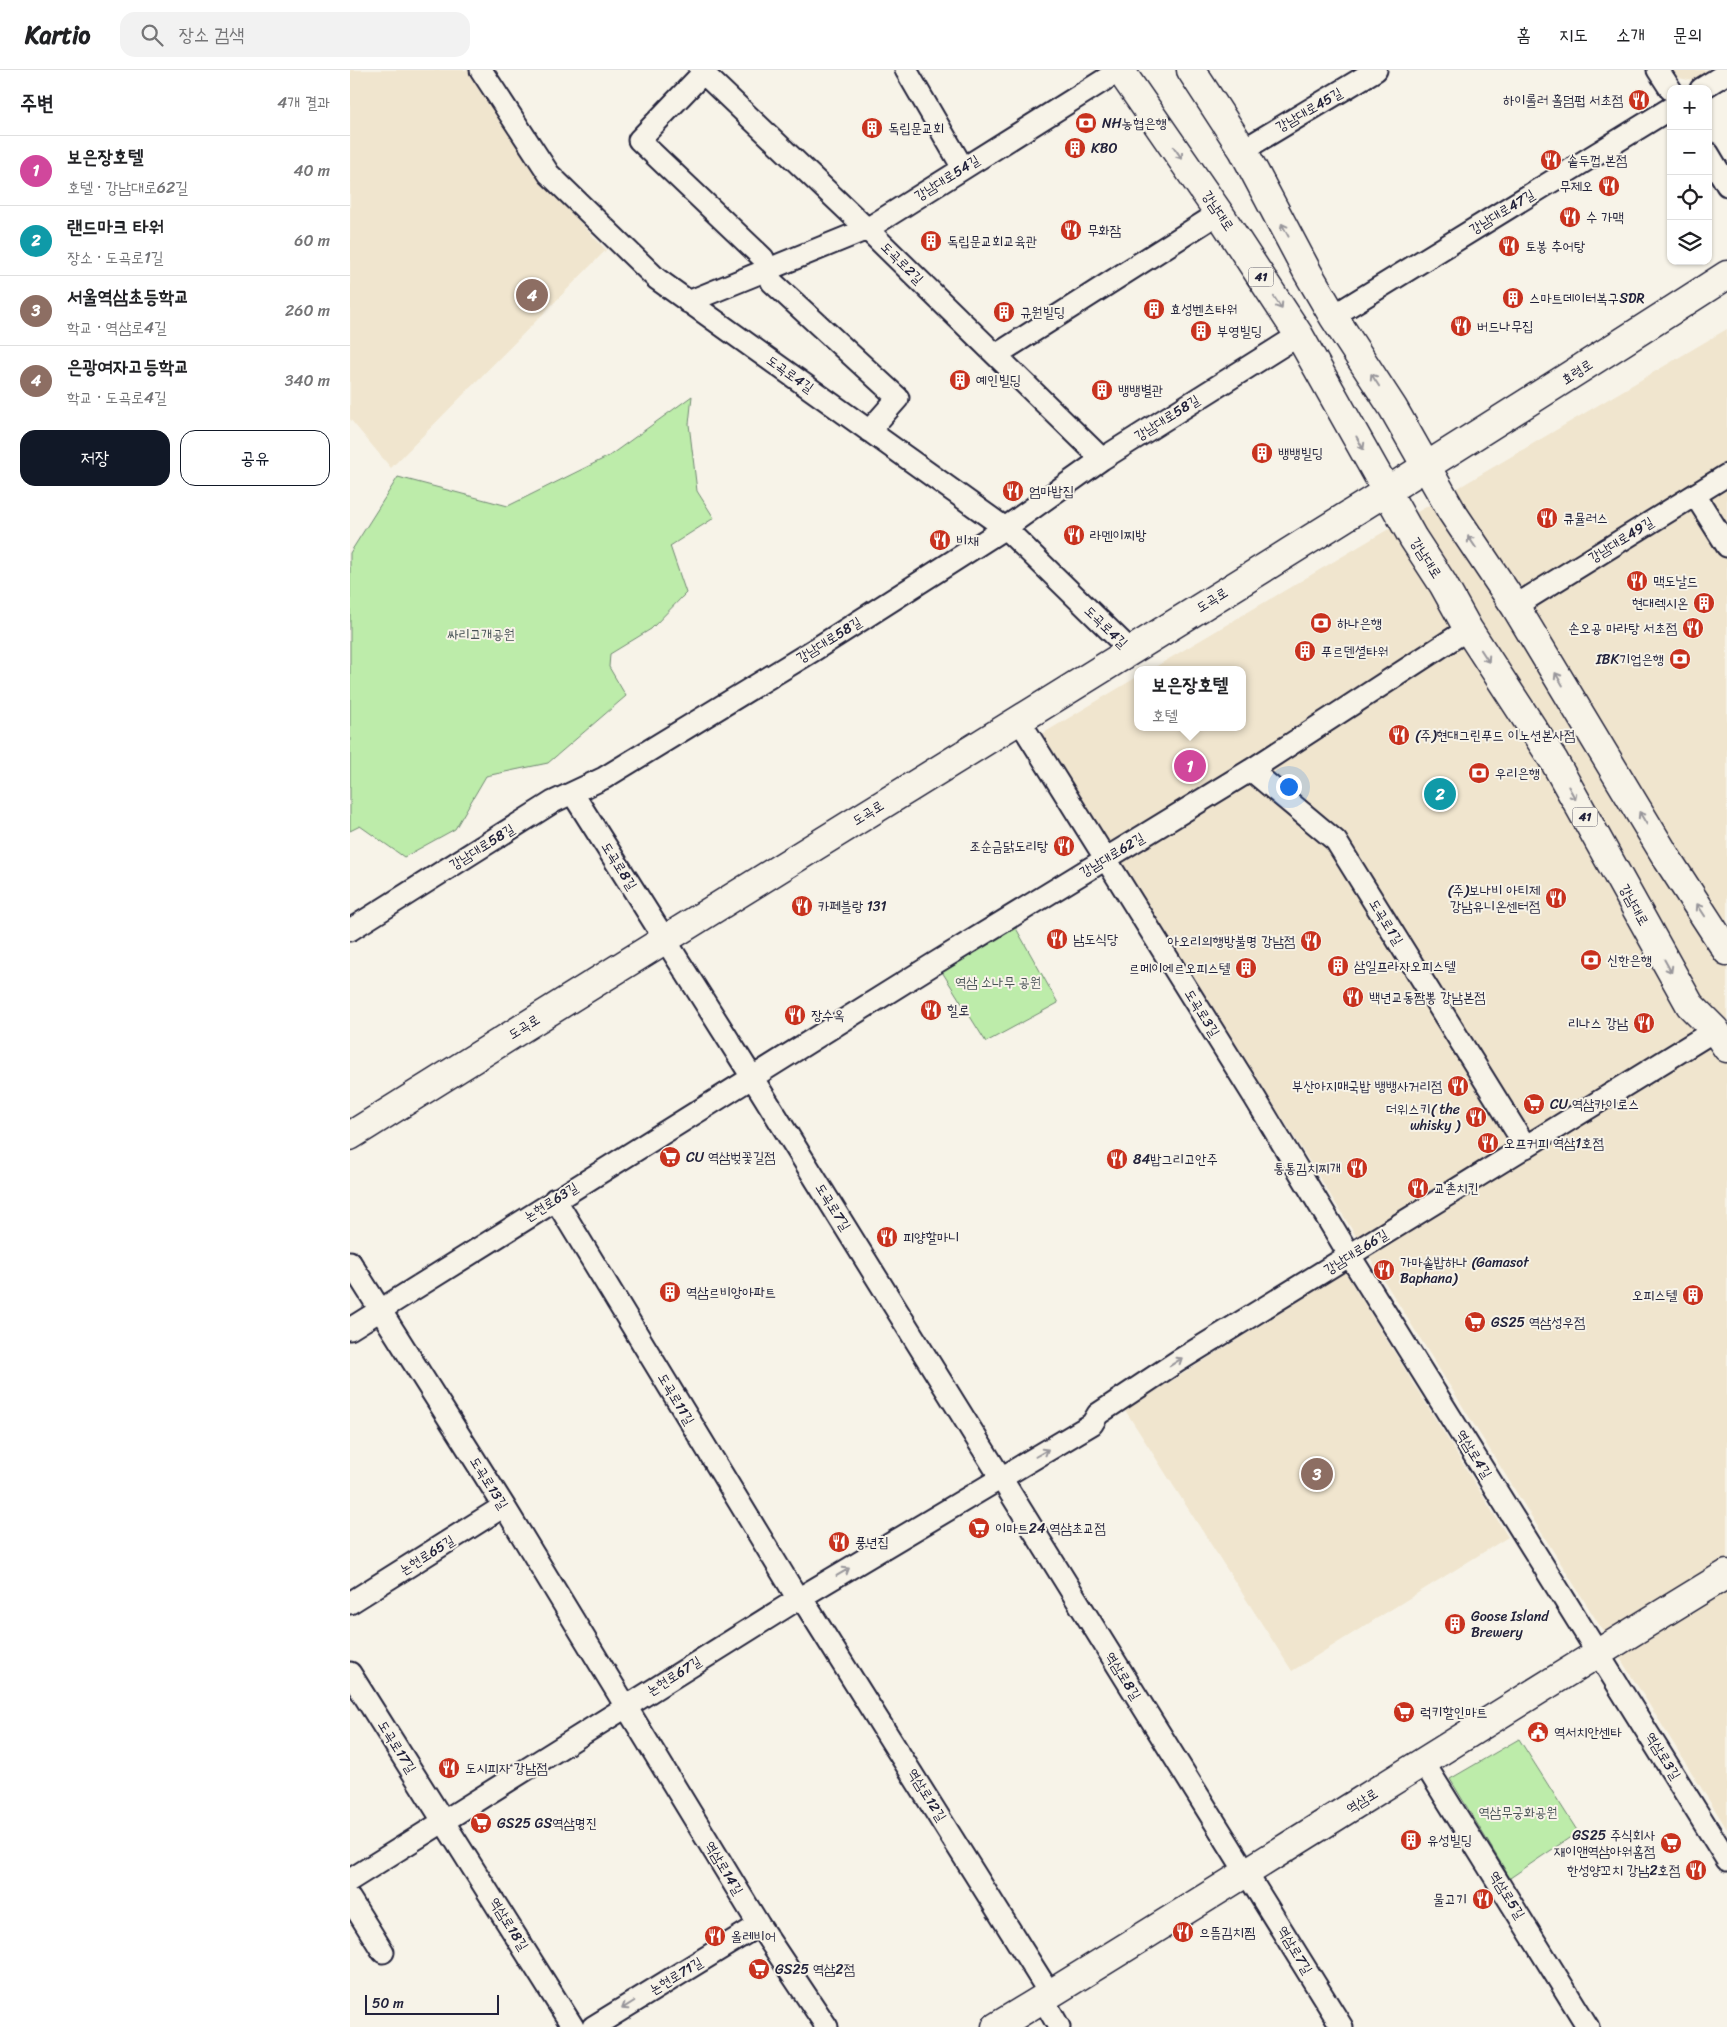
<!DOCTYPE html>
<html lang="ko">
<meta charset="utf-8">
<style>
body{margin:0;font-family:Sriracha,"Poor Story",sans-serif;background:#f2f2f2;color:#202124}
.controls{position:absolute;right:15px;top:15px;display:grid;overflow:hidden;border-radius:10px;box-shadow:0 1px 4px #0004}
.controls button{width:45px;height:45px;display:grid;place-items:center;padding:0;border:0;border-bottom:1px solid #e0e0e0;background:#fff;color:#202124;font:25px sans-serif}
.scale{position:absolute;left:15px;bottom:12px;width:134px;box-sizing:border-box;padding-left:5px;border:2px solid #22223b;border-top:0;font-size:14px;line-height:18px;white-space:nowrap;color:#22223b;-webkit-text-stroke:4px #f7f3e8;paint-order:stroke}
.you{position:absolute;left:938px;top:716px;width:18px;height:18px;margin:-12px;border:4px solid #fff;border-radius:50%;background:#1a73e8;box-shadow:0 0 0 8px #1a73e833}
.badge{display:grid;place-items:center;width:32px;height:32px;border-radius:50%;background:#111827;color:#fff;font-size:16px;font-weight:700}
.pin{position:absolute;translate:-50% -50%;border:2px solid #fff;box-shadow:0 1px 5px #0006}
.popup{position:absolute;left:784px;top:596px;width:112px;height:65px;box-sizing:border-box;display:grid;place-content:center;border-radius:10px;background:#fff;filter:drop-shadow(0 1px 4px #0005);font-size:16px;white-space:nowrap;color:#757577}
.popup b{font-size:19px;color:#202124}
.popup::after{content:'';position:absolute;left:50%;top:100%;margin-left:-10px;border:10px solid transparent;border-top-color:#fff}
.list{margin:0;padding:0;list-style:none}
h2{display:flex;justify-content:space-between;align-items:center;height:65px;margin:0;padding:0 20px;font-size:21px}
h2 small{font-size:16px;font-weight:400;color:#757577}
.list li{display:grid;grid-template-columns:32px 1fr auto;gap:15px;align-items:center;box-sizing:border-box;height:70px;padding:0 20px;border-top:1px solid #e0e0e0}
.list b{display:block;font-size:19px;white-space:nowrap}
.list p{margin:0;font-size:16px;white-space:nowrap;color:#757577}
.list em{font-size:16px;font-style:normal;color:#757577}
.actions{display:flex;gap:10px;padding:15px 20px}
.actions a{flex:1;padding:11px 0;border:1px solid #111827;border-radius:15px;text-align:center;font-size:18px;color:#111827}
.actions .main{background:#111827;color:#fff}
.icon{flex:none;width:28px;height:28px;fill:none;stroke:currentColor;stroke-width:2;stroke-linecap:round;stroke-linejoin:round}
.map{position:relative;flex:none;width:1377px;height:1957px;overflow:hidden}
header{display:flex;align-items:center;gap:30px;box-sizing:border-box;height:70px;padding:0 25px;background:#fff;border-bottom:1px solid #e0e0e0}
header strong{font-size:24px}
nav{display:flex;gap:28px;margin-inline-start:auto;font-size:18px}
.search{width:350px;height:45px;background:#f2f2f2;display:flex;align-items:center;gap:12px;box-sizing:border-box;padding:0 18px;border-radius:15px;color:#757577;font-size:19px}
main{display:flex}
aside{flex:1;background:#fff}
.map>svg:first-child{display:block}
</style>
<header>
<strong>Kartio</strong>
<div class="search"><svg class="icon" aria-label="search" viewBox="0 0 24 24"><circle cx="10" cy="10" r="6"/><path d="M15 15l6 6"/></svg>장소 검색</div>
<nav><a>홈</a><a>지도</a><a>소개</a><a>문의</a></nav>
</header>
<main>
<aside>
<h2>주변<small>4개 결과</small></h2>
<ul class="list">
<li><span class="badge" style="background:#d1479c">1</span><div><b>보은장호텔</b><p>호텔 · 강남대로62길</p></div><em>40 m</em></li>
<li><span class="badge" style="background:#0f9aa8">2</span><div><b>랜드마크 타워</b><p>장소 · 도곡로1길</p></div><em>60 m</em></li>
<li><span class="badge" style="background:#8d6e63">3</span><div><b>서울역삼초등학교</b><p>학교 · 역삼로4길</p></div><em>260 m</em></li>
<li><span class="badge" style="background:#8d6e63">4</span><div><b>은광여자고등학교</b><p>학교 · 도곡로4길</p></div><em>340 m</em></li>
</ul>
<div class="actions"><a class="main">저장</a><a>공유</a></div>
</aside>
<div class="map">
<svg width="1377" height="1957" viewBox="0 0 1377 1957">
<rect width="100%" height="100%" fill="#f7f3e8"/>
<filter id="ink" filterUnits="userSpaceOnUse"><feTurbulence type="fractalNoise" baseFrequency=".02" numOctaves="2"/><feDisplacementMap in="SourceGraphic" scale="10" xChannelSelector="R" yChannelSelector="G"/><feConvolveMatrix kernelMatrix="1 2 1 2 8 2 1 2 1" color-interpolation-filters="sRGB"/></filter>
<g filter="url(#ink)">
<!-- built -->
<path fill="#f0e5ce" d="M0,0H118L186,105L256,180L41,398L0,349Z
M1321,0H1370L1356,9L1343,11L1329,8Z
M1377,259V1759L692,664L787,607L788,657H892V600H800Z
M995,1202L1158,1467L942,1601L775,1340Z"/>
<!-- green -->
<path fill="#bdecaa" stroke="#708772" d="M342,326L339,354L347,421L364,448L320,476L336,523L301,559L260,584L259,597L276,626L198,693L136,706L105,759L54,787L10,756L0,761V483L48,407L158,436L259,386Z
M663,853L708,933L636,972L589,897Z
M1169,1669L1228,1762L1160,1808L1100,1709Z"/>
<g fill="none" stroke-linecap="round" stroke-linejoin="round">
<!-- street casing -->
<g stroke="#22223b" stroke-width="25">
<path id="street" d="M131,0L199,104L307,209L655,458L780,580
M350,0L517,159L752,389
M556,0L613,98
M1308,0L1321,20
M353,3L289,70L413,188L422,212L548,328L519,361
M1351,19L1377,3
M893,80L1026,0
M1358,83L1377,115
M338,232L517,159L770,0
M983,246L1321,38
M646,285L869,143
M1345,425L1377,476
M1165,536L1377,405
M669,650L905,1028L1000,1186L1377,1790
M901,700L986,771L1176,1077
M223,724L402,1007L992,1957
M0,860L203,732L254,708L464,580L655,458L752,389L949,265
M205,1129L448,1529
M0,1192L154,1436L409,1855L477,1957
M0,1259L582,895L901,700L1118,559
M451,1527L700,1924
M0,1533L154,1436
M0,1603L223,1957
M1074,1693L1238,1957
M0,1810L448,1529L742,1354L748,1344L828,1291L1365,960
M0,1829L33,1882
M693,1929L709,1957
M243,1957L409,1855"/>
</g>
<!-- secondary casing -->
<g stroke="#22223b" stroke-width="31">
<path id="secondary" d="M0,1066C458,778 922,498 1377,205
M646,1957C891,1808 1132,1653 1377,1504"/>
</g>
<!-- primary casing -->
<g stroke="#22223b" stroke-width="31">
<path id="primary" d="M770,0L869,143L949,265L1063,468L1093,514L1118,559L1204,691L1340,935L1365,960L1377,978
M841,0L893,80L958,203L983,246L1043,338L1102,442L1165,536L1318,790L1377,881"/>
</g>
<!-- street -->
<use href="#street" stroke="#f7f3e8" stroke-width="21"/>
<!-- secondary -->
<use href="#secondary" stroke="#f7f3e8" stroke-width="28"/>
<!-- primary -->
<use href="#primary" stroke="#f7f3e8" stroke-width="28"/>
</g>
<!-- one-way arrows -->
<defs><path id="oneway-shaft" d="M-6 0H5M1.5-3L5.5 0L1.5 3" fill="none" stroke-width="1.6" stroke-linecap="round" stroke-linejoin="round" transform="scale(1.25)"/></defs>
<g stroke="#97959a">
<use href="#oneway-shaft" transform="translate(828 83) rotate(55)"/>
<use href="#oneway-shaft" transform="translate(935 160) rotate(-118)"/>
<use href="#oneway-shaft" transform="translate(928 233) rotate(57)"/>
<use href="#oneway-shaft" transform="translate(1025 310) rotate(-123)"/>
<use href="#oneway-shaft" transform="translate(1010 373) rotate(61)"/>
<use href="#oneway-shaft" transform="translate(1122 472) rotate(-124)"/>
<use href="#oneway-shaft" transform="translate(1135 586) rotate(57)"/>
<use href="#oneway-shaft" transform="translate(1209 609) rotate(-121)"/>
<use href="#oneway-shaft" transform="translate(1222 723) rotate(61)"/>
<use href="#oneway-shaft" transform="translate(1293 748) rotate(-121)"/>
<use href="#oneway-shaft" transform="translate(1351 840) rotate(-123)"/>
<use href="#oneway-shaft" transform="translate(1318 896) rotate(61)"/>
<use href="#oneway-shaft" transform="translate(826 1292) rotate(-33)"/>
<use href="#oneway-shaft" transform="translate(692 1383) rotate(-30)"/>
<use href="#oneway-shaft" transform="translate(493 1502) rotate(-31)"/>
<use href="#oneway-shaft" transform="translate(278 1935) rotate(148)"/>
</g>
</g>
<!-- icons -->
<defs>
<g id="restaurant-disc" transform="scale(1.125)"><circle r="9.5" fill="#c8321e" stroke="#f7f3e8"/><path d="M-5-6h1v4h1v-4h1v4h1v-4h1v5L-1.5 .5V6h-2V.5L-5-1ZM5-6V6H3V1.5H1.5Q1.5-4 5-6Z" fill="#fff"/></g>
<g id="bank-disc" transform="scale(1.125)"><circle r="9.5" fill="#c8321e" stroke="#f7f3e8"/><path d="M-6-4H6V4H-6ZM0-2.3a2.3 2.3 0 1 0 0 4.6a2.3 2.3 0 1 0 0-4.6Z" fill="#fff"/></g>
<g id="building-disc" transform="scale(1.125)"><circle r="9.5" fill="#c8321e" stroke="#f7f3e8"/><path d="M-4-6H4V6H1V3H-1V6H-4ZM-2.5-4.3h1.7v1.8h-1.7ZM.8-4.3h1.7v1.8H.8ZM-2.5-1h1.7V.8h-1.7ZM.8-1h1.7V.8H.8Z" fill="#fff"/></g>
<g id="supermarket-disc" transform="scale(1.125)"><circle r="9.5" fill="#c8321e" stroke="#f7f3e8"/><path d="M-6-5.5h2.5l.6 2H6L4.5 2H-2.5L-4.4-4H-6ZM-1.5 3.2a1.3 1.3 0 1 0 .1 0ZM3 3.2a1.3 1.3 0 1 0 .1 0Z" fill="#fff"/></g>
<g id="civic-disc" transform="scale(1.125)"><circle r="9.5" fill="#c8321e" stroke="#f7f3e8"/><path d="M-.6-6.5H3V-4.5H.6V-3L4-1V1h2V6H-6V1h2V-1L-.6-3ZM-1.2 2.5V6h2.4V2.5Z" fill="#fff"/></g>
</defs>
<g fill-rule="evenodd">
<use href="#restaurant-disc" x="1289" y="30"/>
<use href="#bank-disc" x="736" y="53"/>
<use href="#building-disc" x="522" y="58"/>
<use href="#building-disc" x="725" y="78"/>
<use href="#restaurant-disc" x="1201" y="90"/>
<use href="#restaurant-disc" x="1259" y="116"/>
<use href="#restaurant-disc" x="1220" y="147"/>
<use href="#restaurant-disc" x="721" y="160"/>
<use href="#building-disc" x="581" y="171"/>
<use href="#restaurant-disc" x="1159" y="176"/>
<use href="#building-disc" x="1163" y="228"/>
<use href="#building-disc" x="804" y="239"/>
<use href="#building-disc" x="654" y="242"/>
<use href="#restaurant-disc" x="1111" y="256"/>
<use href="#building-disc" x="851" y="261"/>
<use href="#building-disc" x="610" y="310"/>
<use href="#building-disc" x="752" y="320"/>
<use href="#building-disc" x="912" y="383"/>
<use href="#restaurant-disc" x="663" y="421"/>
<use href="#restaurant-disc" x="1197" y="448"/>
<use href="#restaurant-disc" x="724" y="465"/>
<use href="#restaurant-disc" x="590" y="470"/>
<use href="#restaurant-disc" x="1287" y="511"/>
<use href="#building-disc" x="1354" y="533"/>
<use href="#bank-disc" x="971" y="553"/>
<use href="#restaurant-disc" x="1343" y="558"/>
<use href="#building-disc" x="955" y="581"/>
<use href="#bank-disc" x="1330" y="589"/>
<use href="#restaurant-disc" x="1049" y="665"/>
<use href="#bank-disc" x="1129" y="703"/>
<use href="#restaurant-disc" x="714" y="776"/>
<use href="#restaurant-disc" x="1206" y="828"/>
<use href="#restaurant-disc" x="452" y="836"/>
<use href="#restaurant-disc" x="707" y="869"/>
<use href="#restaurant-disc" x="961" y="871"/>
<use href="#bank-disc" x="1241" y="890"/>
<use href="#building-disc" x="988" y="896"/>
<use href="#building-disc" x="896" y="898"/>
<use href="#restaurant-disc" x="1003" y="927"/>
<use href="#restaurant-disc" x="581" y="940"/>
<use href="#restaurant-disc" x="445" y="945"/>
<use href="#restaurant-disc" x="1294" y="953"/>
<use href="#restaurant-disc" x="1108" y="1016"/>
<use href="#supermarket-disc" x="1184" y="1034"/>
<use href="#restaurant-disc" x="1126" y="1047"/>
<use href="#restaurant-disc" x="1138" y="1073"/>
<use href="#supermarket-disc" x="320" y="1087"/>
<use href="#restaurant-disc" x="767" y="1089"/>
<use href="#restaurant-disc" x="1007" y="1098"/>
<use href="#restaurant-disc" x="1068" y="1118"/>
<use href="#restaurant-disc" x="537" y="1167"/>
<use href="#restaurant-disc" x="1034" y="1200"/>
<use href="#building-disc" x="320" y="1222"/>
<use href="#building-disc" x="1343" y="1225"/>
<use href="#supermarket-disc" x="1125" y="1252"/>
<use href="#supermarket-disc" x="629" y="1458"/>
<use href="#restaurant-disc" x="489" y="1472"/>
<use href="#building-disc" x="1105" y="1554"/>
<use href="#supermarket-disc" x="1054" y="1642"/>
<use href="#civic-disc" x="1188" y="1662"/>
<use href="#restaurant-disc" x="99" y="1698"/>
<use href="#supermarket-disc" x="131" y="1753"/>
<use href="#building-disc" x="1061" y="1770"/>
<use href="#supermarket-disc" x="1321" y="1773"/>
<use href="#restaurant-disc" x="1346" y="1800"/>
<use href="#restaurant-disc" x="1133" y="1829"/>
<use href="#restaurant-disc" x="833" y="1862"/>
<use href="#restaurant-disc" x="365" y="1866"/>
<use href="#supermarket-disc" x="409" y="1899"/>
</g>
<g text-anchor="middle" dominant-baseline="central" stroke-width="4" stroke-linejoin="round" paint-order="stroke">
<!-- shield labels -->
<g fill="#f7f3e8" stroke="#62616f" stroke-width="1">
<rect x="898.5" y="197.5" width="25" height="19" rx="4"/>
<rect x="1222.5" y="737.5" width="25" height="19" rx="4"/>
</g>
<g font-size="12" font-weight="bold" fill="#22223b">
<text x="911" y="207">41</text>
<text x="1235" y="747">41</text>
</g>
<!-- poi labels -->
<g font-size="14" fill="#22223b" stroke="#f7f3e8" text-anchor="start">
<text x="1273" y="30" text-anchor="end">하이롤러 홀덤펍 서초점</text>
<text x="752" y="53">NH농협은행</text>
<text x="538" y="58">독립문교회</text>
<text x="741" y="78">KBO</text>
<text x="1217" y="90">솥두껍 본점</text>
<text x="1243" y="116" text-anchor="end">무제오</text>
<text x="1236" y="147">수 가맥</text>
<text x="737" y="160">무화잠</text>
<text x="597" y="171">독립문교회교육관</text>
<text x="1175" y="176">토봉 추어탕</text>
<text x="1179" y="228">스마트데이터복구SDR</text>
<text x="820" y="239">효성벤츠타워</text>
<text x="670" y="242">규원빌딩</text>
<text x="1127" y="256">버드나무집</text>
<text x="867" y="261">부영빌딩</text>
<text x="626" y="310">예인빌딩</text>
<text x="768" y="320">뱅뱅별관</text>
<text x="928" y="383">뱅뱅빌딩</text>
<text x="679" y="421">엄마밥집</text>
<text x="1213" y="448">큐뮬러스</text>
<text x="740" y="465">라멘이찌방</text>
<text x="606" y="470">비채</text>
<text x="1303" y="511">맥도날드</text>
<text x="1338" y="533" text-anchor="end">현대렉시온</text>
<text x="987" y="553">하나은행</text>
<text x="1327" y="558" text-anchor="end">손오공 마라탕 서초점</text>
<text x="971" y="581">푸르덴셜타워</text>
<text x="1314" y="589" text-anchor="end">IBK기업은행</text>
<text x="1065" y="665">(주)현대그린푸드 이노션본사점</text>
<text x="1145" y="703">우리은행</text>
<text x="698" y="776" text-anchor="end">조순금닭도리탕</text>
<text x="1190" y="820" text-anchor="end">(주)보나비 아티제<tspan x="1190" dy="16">강남유니온센터점</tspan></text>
<text x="468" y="836">카페블랑 131</text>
<text x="723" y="869">남도식당</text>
<text x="945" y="871" text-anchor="end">아오리의행방불명 강남점</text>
<text x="1257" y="890">신한은행</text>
<text x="1004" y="896">삼일프라자오피스텔</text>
<text x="880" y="898" text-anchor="end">르메이에르오피스텔</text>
<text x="1019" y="927">백년교동짬뽕 강남본점</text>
<text x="597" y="940">힐로</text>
<text x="461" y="945">장수옥</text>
<text x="1278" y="953" text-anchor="end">리나스 강남</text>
<text x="1092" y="1016" text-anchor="end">부산아지매국밥 뱅뱅사거리점</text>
<text x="1200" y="1034">CU 역삼카이로스</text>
<text x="1110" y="1039" text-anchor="end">더위스키( the<tspan x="1110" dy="16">whisky )</tspan></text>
<text x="1154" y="1073">오프커피 역삼1호점</text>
<text x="336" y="1087">CU 역삼벚꽃길점</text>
<text x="783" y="1089">84밥그리고안주</text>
<text x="991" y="1098" text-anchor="end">통통김치찌개</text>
<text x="1084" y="1118">교촌치킨</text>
<text x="553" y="1167">피양할마니</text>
<text x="1050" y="1192">가마솥밥하나 (Gamasot<tspan x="1050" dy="16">Baphana)</tspan></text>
<text x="336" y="1222">역삼르비앙아파트</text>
<text x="1327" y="1225" text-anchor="end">오피스텔</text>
<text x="1141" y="1252">GS25 역삼성우점</text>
<text x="645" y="1458">이마트24 역삼초교점</text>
<text x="505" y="1472">풍년집</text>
<text x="1121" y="1546">Goose Island<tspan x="1121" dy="16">Brewery</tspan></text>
<text x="1070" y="1642">럭키할인마트</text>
<text x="1204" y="1662">역서치안센타</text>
<text x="115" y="1698">도시피자 강남점</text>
<text x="147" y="1753">GS25 GS역삼명진</text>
<text x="1305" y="1765" text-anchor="end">GS25 주식회사<tspan x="1305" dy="16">재이앤역삼아워홈점</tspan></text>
<text x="1077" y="1770">유성빌딩</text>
<text x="1330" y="1800" text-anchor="end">한성양꼬치 강남2호점</text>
<text x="1117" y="1829" text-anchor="end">물고기</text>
<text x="849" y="1862">으뜸김치찜</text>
<text x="381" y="1866">올레비어</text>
<text x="425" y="1899">GS25 역삼2점</text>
</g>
<!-- street labels -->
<g font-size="14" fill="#22223b" stroke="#f7f3e8">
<text transform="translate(959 40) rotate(-30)">강남대로45길</text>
<text transform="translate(597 108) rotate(-32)">강남대로54길</text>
<text transform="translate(868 141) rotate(56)">강남대로</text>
<text transform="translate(1152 142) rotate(-31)">강남대로47길</text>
<text transform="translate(552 193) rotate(45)">도곡로2길</text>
<text transform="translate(1227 302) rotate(-33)">효령로</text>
<text transform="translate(440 304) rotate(35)">도곡로4길</text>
<text transform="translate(817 348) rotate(-32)">강남대로58길</text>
<text transform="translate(1271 470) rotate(-32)">강남대로49길</text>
<text transform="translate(1076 488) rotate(57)">강남대로</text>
<text transform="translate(862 530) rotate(-32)">도곡로</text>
<text transform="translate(756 557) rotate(44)">도곡로4길</text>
<text transform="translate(479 570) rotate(-32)">강남대로58길</text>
<text transform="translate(518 743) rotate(-32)">도곡로</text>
<text transform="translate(132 777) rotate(-32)">강남대로58길</text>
<text transform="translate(762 785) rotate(-31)">강남대로62길</text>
<text transform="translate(269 796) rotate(58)">도곡로8길</text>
<text transform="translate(1284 835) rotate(61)">강남대로</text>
<text transform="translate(1036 852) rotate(58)">도곡로1길</text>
<text transform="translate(852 943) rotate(58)">도곡로3길</text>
<text transform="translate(174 957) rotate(-32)">도곡로</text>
<text transform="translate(201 1132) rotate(-32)">논현로63길</text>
<text transform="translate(483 1137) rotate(58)">도곡로7길</text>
<text transform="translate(1006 1182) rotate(-32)">강남대로66길</text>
<text transform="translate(326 1329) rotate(59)">도곡로11길</text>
<text transform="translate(1124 1384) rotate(58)">역삼로4길</text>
<text transform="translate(139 1413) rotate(58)">도곡로13길</text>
<text transform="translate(77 1485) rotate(-32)">논현로65길</text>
<text transform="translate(324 1606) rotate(-32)">논현로67길</text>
<text transform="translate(773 1606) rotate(58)">역삼로8길</text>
<text transform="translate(47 1677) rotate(58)">도곡로17길</text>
<text transform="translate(1313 1686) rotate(58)">역삼로3길</text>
<text transform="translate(577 1725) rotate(58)">역삼로12길</text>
<text transform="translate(1012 1731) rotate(-32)">역삼로</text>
<text transform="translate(374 1798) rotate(59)">역삼로14길</text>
<text transform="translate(1157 1825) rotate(58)">역삼로5길</text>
<text transform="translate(159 1854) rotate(58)">역삼로18길</text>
<text transform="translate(945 1880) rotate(59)">역삼로7길</text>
<text transform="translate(326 1906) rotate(-31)">논현로71길</text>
</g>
<!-- park labels -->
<g font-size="14" fill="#495457" stroke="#f7f3e8">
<text x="131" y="564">싸리고개공원</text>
<text x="648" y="912">역삼 소나무 공원</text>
<text x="1168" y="1742">역삼무궁화공원</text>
</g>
</g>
</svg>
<div class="controls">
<button>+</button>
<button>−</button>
<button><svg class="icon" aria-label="locate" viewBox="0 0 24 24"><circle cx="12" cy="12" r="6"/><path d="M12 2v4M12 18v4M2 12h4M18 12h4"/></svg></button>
<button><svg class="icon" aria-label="layers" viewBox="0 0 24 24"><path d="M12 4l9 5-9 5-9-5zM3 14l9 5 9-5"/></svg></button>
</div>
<div class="scale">50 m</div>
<div class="you"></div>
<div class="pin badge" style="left:840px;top:696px;background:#d1479c">1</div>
<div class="popup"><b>보은장호텔</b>호텔</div>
<div class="pin badge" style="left:1090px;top:724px;background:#0f9aa8">2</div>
<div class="pin badge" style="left:967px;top:1404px;background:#8d6e63">3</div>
<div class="pin badge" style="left:182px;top:225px;background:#8d6e63">4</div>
</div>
</main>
